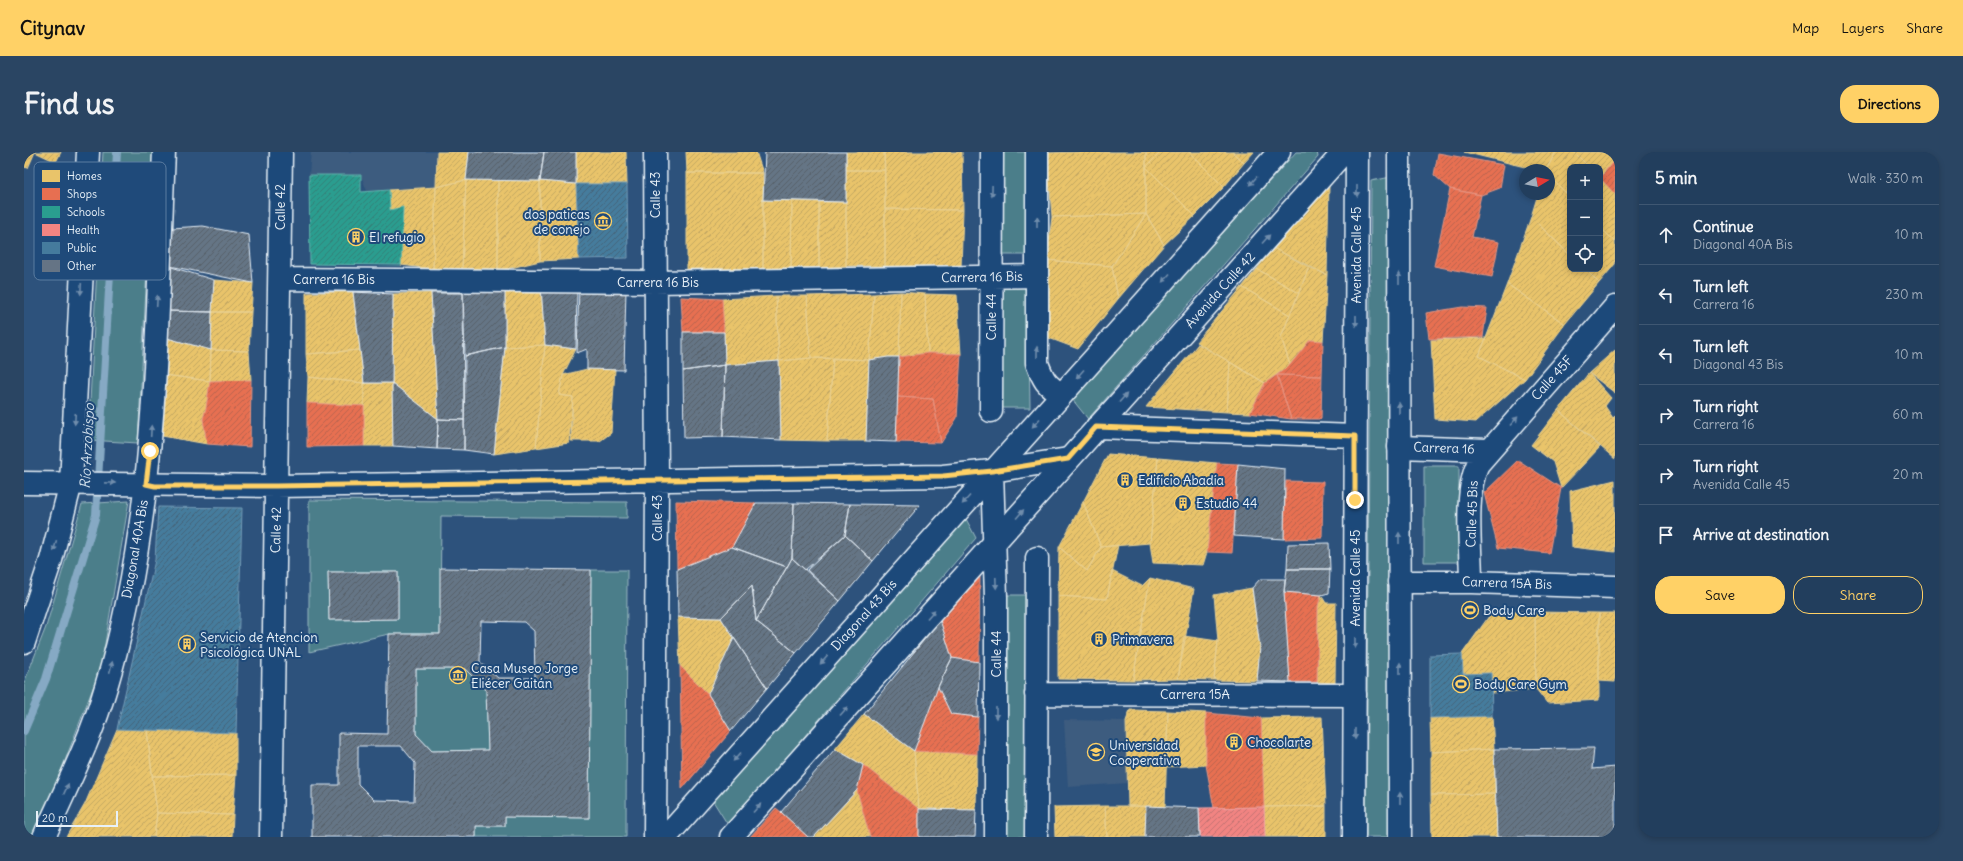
<!DOCTYPE html>
<meta charset="utf-8">
<style>
body{margin:0;font-family:Delius,sans-serif;background:#2a4563;color:#f1f3f6}
.controls{position:absolute;right:12px;top:12px;display:grid;overflow:hidden;border-radius:8px;box-shadow:0 2px 6px #0003}
.controls button{width:36px;height:36px;display:grid;place-items:center;padding:0;border:0;border-bottom:1px solid #3f5772;background:#223e5d;color:#f1f3f6;font:20px sans-serif}
.compass{position:absolute;left:1495px;top:12px;width:36px;height:36px;border-radius:50%;background:#223e5d;box-shadow:0 2px 6px #0003;rotate:80deg}
.scale{position:absolute;left:12px;bottom:10px;width:82px;box-sizing:border-box;padding-left:4px;border:2px solid #e8f1f8;border-top:0;font-size:11px;line-height:14px;white-space:nowrap;color:#e8f1f8;-webkit-text-stroke:3px #1f4a7a;paint-order:stroke}
.stop{position:absolute;width:12px;height:12px;margin:-9px;border:3px solid #ffd166;border-radius:50%;background:#fff}
.stop.end{background:#ffd166;border-color:#fff;box-shadow:0 1px 4px #0008}
.list{margin:0;padding:0;list-style:none}
h2{display:flex;justify-content:space-between;align-items:center;height:52px;margin:0;padding:0 16px;font-size:17px}
h2 small{font-size:13px;font-weight:400;color:#a2aebc}
.list li{display:grid;grid-template-columns:26px 1fr auto;gap:12px;align-items:center;box-sizing:border-box;height:60px;padding:0 16px;border-top:1px solid #3f5772}
.list b{display:block;font-size:15px;white-space:nowrap}
.list p{margin:0;font-size:13px;white-space:nowrap;color:#a2aebc}
.list em{font-size:13px;font-style:normal;color:#a2aebc}
.actions{display:flex;gap:8px;padding:12px 16px}
.actions a{flex:1;padding:9px 0;border:1px solid #ffd166;border-radius:16px;text-align:center;font-size:14px;color:#ffd166}
.actions .main{background:#ffd166;color:#111}
.icon{flex:none;width:22px;height:22px;fill:none;stroke:currentColor;stroke-width:2;stroke-linecap:round;stroke-linejoin:round}
.map{position:relative;flex:none;width:1591px;height:685px;overflow:hidden;border-radius:16px}
header{display:flex;align-items:center;gap:24px;box-sizing:border-box;height:56px;padding:0 20px;background:#ffd166;color:#111}
header strong{font-size:19px}
nav{display:flex;gap:22px;margin-inline-start:auto;font-size:14px}
.intro{display:flex;align-items:center;justify-content:space-between;box-sizing:border-box;height:96px;padding:0 24px}
h1{margin:0;font-size:28px}
.button{padding:10px 18px;border-radius:16px;background:#ffd166;color:#111;font-size:14px;font-weight:700}
main{display:flex;gap:24px;padding:0 24px}
aside{flex:1;background:#223e5d;border-radius:16px;box-shadow:0 2px 6px #0003}
.map>svg:first-child{display:block}
</style>
<header>
<strong>Citynav</strong>
<nav><a>Map</a><a>Layers</a><a>Share</a></nav>
</header>
<div class="intro"><h1>Find us</h1><a class="button">Directions</a></div>
<main>
<div class="map">
<svg width="1591" height="685" viewBox="0 0 1591 685">
<defs>
<pattern id="homes-hatch" width="6" height="6" patternUnits="userSpaceOnUse"><rect width="6" height="6" fill="#e9c46a"/><path d="M-1 1l2-2M0 6l6-6M5 7l2-2" fill="none" stroke="#c0a562"/></pattern>
<pattern id="shops-hatch" width="6" height="6" patternUnits="userSpaceOnUse"><rect width="6" height="6" fill="#e76f51"/><path d="M-1 1l2-2M0 6l6-6M5 7l2-2" fill="none" stroke="#b7634f"/></pattern>
<pattern id="schools-hatch" width="6" height="6" patternUnits="userSpaceOnUse"><rect width="6" height="6" fill="#2a9d8f"/><path d="M-1 1l2-2M0 6l6-6M5 7l2-2" fill="none" stroke="#347f77"/></pattern>
<pattern id="health-hatch" width="6" height="6" patternUnits="userSpaceOnUse"><rect width="6" height="6" fill="#f28482"/><path d="M-1 1l2-2M0 6l6-6M5 7l2-2" fill="none" stroke="#be7271"/></pattern>
<pattern id="public-hatch" width="6" height="6" patternUnits="userSpaceOnUse"><rect width="6" height="6" fill="#457b9d"/><path d="M-1 1l2-2M0 6l6-6M5 7l2-2" fill="none" stroke="#456478"/></pattern>
<pattern id="building-hatch" width="6" height="6" patternUnits="userSpaceOnUse"><rect width="6" height="6" fill="#657485"/><path d="M-1 1l2-2M0 6l6-6M5 7l2-2" fill="none" stroke="#565e68"/></pattern>
</defs>
<rect width="100%" height="100%" fill="#2d527c"/>
<filter id="ink" filterUnits="userSpaceOnUse"><feTurbulence type="fractalNoise" baseFrequency=".025" numOctaves="2"/><feDisplacementMap in="SourceGraphic" scale="8" xChannelSelector="R" yChannelSelector="G"/><feConvolveMatrix kernelMatrix="1 2 1 2 8 2 1 2 1" color-interpolation-filters="sRGB"/></filter>
<g filter="url(#ink)">
<!-- built -->
<path fill="#3e5c7f" d="M287,0H413L412,35L343,39L337,23H285Z
M1040,568L1102,569L1104,631L1044,635Z"/>
<!-- green -->
<path fill="#4b7e8a" stroke="#9ab8c1" fill-rule="evenodd" d="M79,0H129L114,291L64,288Z
M978,0H1008V103H978Z
M1272,0H1293L1294,5L1064,267L1048,247Z
M1367,25L1366,685H1342L1347,29Z
M974,135H1004L1006,256H976Z
M1400,314H1435V410H1400Z
M285,348L603,350V366L417,364L416,482H365L285,500ZM304,420H374V467L305,468Z
M105,349L77,515L27,645L7,685H0V531L22,475L58,352Z
M941,365L952,386L704,673L689,649Z
M567,418H603L602,685H452V674H481V665L565,666Z
M980,443H1003V685H980Z
M392,517H441L462,538L464,598L408,599L392,582Z"/>
<!-- homes -->
<path fill="url(#homes-hatch)" stroke="#e9d295" d="M0,0H37L32,10L11,0L4,16L0,15Z
M413,0H445L442,28L412,35Z
M552,0H602L603,32H552Z
M662,0H732L739,21H663Z
M822,0H860L861,18H822Z
M860,0H938L939,58L861,57Z
M1054,0H1122V62L1028,65L1023,1Z
M1122,0H1137L1122,15Z
M1137,0H1165L1200,35L1171,64L1122,15Z
M1165,0H1208L1220,11L1200,35Z
M1208,0H1230L1220,11Z
M1440,0H1532L1522,18H1513Z
M1532,0H1550L1565,15H1546V45L1525,24V18H1522Z
M1550,0H1591V7L1576,25V15H1565Z
M1122,15L1171,64L1140,93L1122,62Z
M822,18H861V114H822Z
M663,21H739V117H663Z
M1525,24L1546,45V103L1507,65L1514,42H1525Z
M1576,26L1591,42V90L1576,75Z
M442,28L438,117H409L412,35Z
M442,28H474V119L438,117Z
M474,28L516,29V109L474,119Z
M516,29L552,32L555,107L516,109Z
M1305,33L1303,123L1249,96Z
M412,35L409,117L377,113L379,55L366,58L365,38Z
M739,48L768,49L767,116L739,117Z
M768,49L795,50V116H767Z
M795,50H822V114L795,116Z
M861,57L939,58L937,116L861,114Z
M1122,62L1140,93L1094,147L1088,114Z
M1122,62L1088,114L1023,108L1028,65Z
M1507,65L1546,103V117H1561L1575,131L1541,172L1483,132Z
M1576,75L1591,90V112L1575,131L1561,117H1576Z
M1249,96L1285,115L1275,141L1233,117Z
M1023,108L1088,114L1094,147L1054,197L1022,185Z
M1285,115L1303,123L1299,189L1286,188L1266,213L1257,185Z
M1233,117L1275,141L1266,163L1218,135Z
M190,128L229,131L227,160H188Z
M1483,132L1541,172L1501,227L1455,204Z
M517,134L521,193L481,195V136Z
M1218,135L1266,163L1257,185L1266,213L1241,231L1172,190Z
M329,140L336,198L282,202V141Z
M877,140L875,205H864L845,208L850,142Z
M877,140L901,142L904,201L875,205Z
M407,141L414,267L368,231L369,142Z
M850,142L845,208L787,206L783,144Z
M901,142L933,143L937,202L904,201Z
M752,144L755,209L701,213L698,147Z
M752,144H783L787,206L755,209Z
M188,160H227L225,199L187,198Z
M143,186L187,198L186,229L140,223Z
M1462,186L1455,204L1501,227L1452,270L1411,267L1407,188Z
M1174,192L1206,210L1203,260L1122,255Z
M521,193L512,296L470,302L481,195Z
M521,193L552,197L539,223L535,243L549,245L545,291L512,296Z
M187,198L225,199L227,228L186,229Z
M336,198L340,231L284,225L282,202Z
M1591,198V241L1565,221Z
M787,206H809L803,289L757,288L755,209Z
M809,206L845,208L842,289H803Z
M1206,210L1241,231L1226,261L1203,260Z
M563,217H591L587,281L576,289H547L549,245L535,243L539,223Z
M1565,221L1587,246L1581,254L1589,266L1591,264V307L1534,258Z
M140,223L186,229L182,256L179,267L183,292L138,284Z
M284,225L340,231V254L283,251Z
M340,231H368L369,294H340Z
M1534,258L1576,295L1537,336L1529,310L1507,293Z
M1084,302L1134,306L1126,391L1077,395L1059,350Z
M1134,306L1193,311L1183,400L1179,413L1129,411L1126,391Z
M1591,328V400L1548,395L1546,339Z
M1059,350L1077,395L1063,419L1035,395Z
M1094,393L1083,447L1034,444L1035,395L1063,419L1077,395Z
M1088,419L1118,434L1126,426L1109,528L1034,527V444L1083,447Z
M1126,426L1170,437L1154,527L1109,528Z
M1228,436L1236,495L1233,529L1190,528L1194,489L1190,443Z
M1297,443L1302,451H1312L1311,531L1293,530L1294,454Z
M1468,460H1511L1512,537L1468,541L1467,521L1439,522L1438,502Z
M1511,460L1575,461V548L1523,551L1512,537Z
M1575,461H1591V530L1575,529Z
M654,465L697,466L710,486L684,542L656,514Z
M1160,484L1194,489L1190,528L1154,527Z
M1106,558L1144,559L1141,655L1104,654L1102,569Z
M1144,559L1182,561V613L1142,615Z
M840,562L890,599L895,657L839,613L811,597Z
M1468,564L1470,597L1407,600L1406,566Z
M1298,565L1302,654L1240,655L1237,566Z
M93,577L123,578L133,661L130,685H42L61,652Z
M123,578L212,581V623L128,624Z
M1470,597L1471,642L1407,643V600Z
M890,599L953,602L952,658L895,657Z
M212,623L209,663L133,661L128,624Z
M833,638L846,685H790Z
M1471,642L1473,685H1408L1407,643Z
M1081,654H1122L1121,685H1083Z
M1081,654L1083,685H1031L1030,655Z
M1302,654V685H1241L1240,655Z
M133,661L209,663L208,685H130Z"/>
<!-- shops -->
<path fill="url(#shops-hatch)" stroke="#e79683" d="M1414,1L1480,13L1476,36L1457,43L1426,37L1410,23Z
M1591,7V42L1576,26Z
M1426,37L1457,43L1448,85L1475,90L1468,125L1410,114Z
M657,145L698,147L700,180H659Z
M1438,155L1463,156L1459,185L1405,187L1402,161Z
M1286,188L1299,189L1298,224L1253,223L1266,213Z
M904,201L937,202L933,266L917,291L909,247L874,245L875,205Z
M1253,223L1298,224L1297,267H1267Z
M1253,223L1267,267L1226,261L1241,231Z
M227,228L226,295L183,292L179,267L182,256L186,229Z
M874,245L909,247L917,291L872,290Z
M283,251L340,254V294L283,295Z
M1494,308L1537,336L1525,401L1474,396L1460,341Z
M1193,311L1214,312L1208,401L1183,400Z
M1262,329L1299,330L1298,386L1260,387Z
M652,349L732,351L708,395L653,417Z
M956,420L955,510L928,506L916,468Z
M1260,440L1297,443L1294,454L1293,530H1266Z
M656,514L684,542L707,579L658,637Z
M914,535L927,562L954,565L953,602L890,599Z
M1182,561L1237,566L1240,655L1190,656L1182,613Z
M839,613L895,657V685H846L833,638Z
M752,656L757,660L784,685H726Z"/>
<!-- schools -->
<path fill="url(#schools-hatch)" stroke="#63b6ae" d="M285,23H337V40L365,38L366,58L379,55L377,113L286,112Z"/>
<!-- health -->
<path fill="url(#health-hatch)" stroke="#efa5a5" d="M1240,655L1241,685H1176L1175,656Z"/>
<!-- public -->
<path fill="url(#public-hatch)" stroke="#769eb8" d="M552,32H603L604,106L555,107Z
M134,355L218,356L212,581L93,577L131,408Z
M1438,502L1439,522L1467,521L1468,564L1406,566V503Z"/>
<g fill="none" stroke-linecap="round" stroke-linejoin="round">
<!-- stream -->
<path stroke="#86a9c4" stroke-width="8" d="M0,579L22,527L72,363L93,0"/>
</g>
<!-- building -->
<path fill="url(#building-hatch)" stroke="#e8f1f8" fill-rule="evenodd" d="M445,0H520L516,29L442,28Z
M520,0H552V32L516,29Z
M741,0H822V50L739,48Z
M179,74L225,83L229,131L141,113L148,76Z
M141,113L190,128L188,160L143,159Z
M517,134L553,135L552,197L521,193Z
M481,136V195L441,204L439,141Z
M555,136L602,137L600,218L563,217V197L553,201Z
M329,140L369,142L368,231H340Z
M407,141H439L440,268L414,267Z
M143,159L188,160L187,198L143,186Z
M659,180H700L701,213L659,219Z
M481,195L470,302L440,298L441,204Z
M864,205H875L872,290L842,289L845,208Z
M755,209L757,288L699,285L701,213Z
M701,213L699,285L660,286L659,219Z
M368,231L414,267L413,297L369,294Z
M414,267L440,268V298L413,297Z
M1214,312L1261,317L1260,387L1210,384Z
M732,351H770L768,406L763,415L708,395Z
M770,351L826,352L821,383L781,418L768,406Z
M826,352L896,353L849,409L821,383Z
M821,383L849,409L816,449L783,418Z
M1305,391L1306,417H1263L1264,392Z
M708,395L763,415L732,469L728,434L697,466L654,465L653,417Z
M768,406L816,449L772,501L732,469Z
M416,416L567,418L565,666L481,665V674H452V685H288V633H315V581L363,582L365,482H416ZM457,469L500,470L510,479L511,526H474L456,510ZM392,517H441L462,538L464,598L408,599L392,582ZM334,594H377L391,611L390,649L350,648L334,632Z
M1263,417H1306L1305,441L1297,443L1260,440Z
M304,420H374V467L305,468Z
M1236,427H1261L1260,440L1266,530L1233,529L1236,495L1228,436Z
M728,434L732,469L772,501L743,536L697,466Z
M916,468L928,506L914,535L890,599L840,562Z
M710,486L743,536L707,579L684,542Z
M928,506L955,510L954,565L927,562L914,535Z
M1570,596L1568,617L1591,615V685H1473L1470,597Z
M811,597L839,613L833,638L790,685H784L757,660Z
M1122,654L1175,656L1176,685H1121Z
M895,657L952,658L951,685H895Z"/>
<g fill="none" stroke-linecap="round" stroke-linejoin="round">
<!-- street casing -->
<g stroke="#e8f1f8" stroke-width="25">
<path id="street" d="M1013,0V211C1019,227 1022,234 1038,242
M256,127L631,130L1013,124
M967,259L968,0
M1073,275L1331,284
M1375,295L1464,298
M968,319L972,445V685
M0,331L252,334L919,324L968,319L1044,307
M1375,430H1447L1591,435
M1447,430C1447,397 1440,340 1454,312L1591,155
M1012,542L1331,543
M247,685L257,0
M631,685L633,329L631,0
M1012,685L1013,406"/>
</g>
<!-- secondary casing -->
<g stroke="#e8f1f8" stroke-width="25">
<path id="secondary" d="M1375,0L1376,685
M0,490L27,408L47,331L64,0
M20,685C42,636 67,587 82,535C134,363 132,178 140,0
M642,685L1255,0
M707,685L1320,0
M1330,685L1333,0"/>
</g>
<!-- street -->
<use href="#street" stroke="#1f4a7a" stroke-width="22"/>
<!-- secondary -->
<use href="#secondary" stroke="#1f4a7a" stroke-width="22"/>
</g>
<!-- one-way arrows -->
<defs><path id="oneway-solid" d="M-6-.8H1V-3.2L6.5 0L1 3.2V.8H-6Z"/></defs>
<g fill="#6f8dac">
<use href="#oneway-solid" transform="translate(1229 29) rotate(132)"/>
<use href="#oneway-solid" transform="translate(968 39) rotate(91)"/>
<use href="#oneway-solid" transform="translate(1333 39) rotate(90)"/>
<use href="#oneway-solid" transform="translate(1013 70) rotate(-90)"/>
<use href="#oneway-solid" transform="translate(1242 87) rotate(-48)"/>
<use href="#oneway-solid" transform="translate(1142 126) rotate(132)"/>
<use href="#oneway-solid" transform="translate(1375 126) rotate(-90)"/>
<use href="#oneway-solid" transform="translate(57 137) rotate(93)"/>
<use href="#oneway-solid" transform="translate(133 149) rotate(-87)"/>
<use href="#oneway-solid" transform="translate(1332 169) rotate(90)"/>
<use href="#oneway-solid" transform="translate(1013 200) rotate(-90)"/>
<use href="#oneway-solid" transform="translate(1056 222) rotate(132)"/>
<use href="#oneway-solid" transform="translate(1099 246) rotate(-48)"/>
<use href="#oneway-solid" transform="translate(1375 256) rotate(-90)"/>
<use href="#oneway-solid" transform="translate(51 267) rotate(93)"/>
<use href="#oneway-solid" transform="translate(1490 269) rotate(-48)"/>
<use href="#oneway-solid" transform="translate(1012 271) rotate(132)"/>
<use href="#oneway-solid" transform="translate(127 279) rotate(-87)"/>
<use href="#oneway-solid" transform="translate(86 331) rotate(1)"/>
<use href="#oneway-solid" transform="translate(942 348) rotate(132)"/>
<use href="#oneway-solid" transform="translate(996 362) rotate(-49)"/>
<use href="#oneway-solid" transform="translate(1375 386) rotate(-90)"/>
<use href="#oneway-solid" transform="translate(31 394) rotate(104)"/>
<use href="#oneway-solid" transform="translate(972 431) rotate(88)"/>
<use href="#oneway-solid" transform="translate(907 462) rotate(-48)"/>
<use href="#oneway-solid" transform="translate(1331 491) rotate(90)"/>
<use href="#oneway-solid" transform="translate(800 508) rotate(132)"/>
<use href="#oneway-solid" transform="translate(87 515) rotate(-76)"/>
<use href="#oneway-solid" transform="translate(1376 516) rotate(-90)"/>
<use href="#oneway-solid" transform="translate(820 559) rotate(-48)"/>
<use href="#oneway-solid" transform="translate(972 561) rotate(90)"/>
<use href="#oneway-solid" transform="translate(1331 582) rotate(90)"/>
<use href="#oneway-solid" transform="translate(713 605) rotate(132)"/>
<use href="#oneway-solid" transform="translate(42 637) rotate(-66)"/>
<use href="#oneway-solid" transform="translate(1376 646) rotate(-90)"/>
<use href="#oneway-solid" transform="translate(733 656) rotate(-48)"/>
</g>
</g>
<g fill="none" stroke-linecap="round" stroke-linejoin="round" filter="url(#ink)">
<!-- route -->
<path stroke="#ffd166" stroke-width="5" d="M126,299L122,332L131,334H252L919,324L968,319L1044,307L1072,275L1331,284V348"/>
</g>
<!-- icons -->
<defs>
<g id="museum-ring" transform="scale(0.9)"><circle r="9.5" fill="#1f4a7a" stroke="#ffd166" stroke-width="1.5"/><path d="M0-6L6-3V-2H-6V-3ZM-5-1h2V3h-2ZM-1-1h2V3h-2ZM3-1h2V3H3ZM-6 4H6V6H-6Z" fill="#ffd166"/></g>
<g id="building-ring" transform="scale(0.9)"><circle r="9.5" fill="#1f4a7a" stroke="#ffd166" stroke-width="1.5"/><path d="M-4-6H4V6H1V3H-1V6H-4ZM-2.5-4.3h1.7v1.8h-1.7ZM.8-4.3h1.7v1.8H.8ZM-2.5-1h1.7V.8h-1.7ZM.8-1h1.7V.8H.8Z" fill="#ffd166"/></g>
<g id="stadium-ring" transform="scale(0.9)"><circle r="9.5" fill="#1f4a7a" stroke="#ffd166" stroke-width="1.5"/><path d="M0-5a6.5 5 0 1 0 0 10a6.5 5 0 1 0 0-10ZM-3.5-1.8h7v3.6h-7Z" fill="#ffd166"/></g>
<g id="university-ring" transform="scale(0.9)"><circle r="9.5" fill="#1f4a7a" stroke="#ffd166" stroke-width="1.5"/><path d="M0-5L7-2L0 1L-7-2ZM-4 1L0 2.5L4 1V4Q0 6-4 4Z" fill="#ffd166"/></g>
</defs>
<g fill-rule="evenodd">
<use href="#museum-ring" x="579" y="69"/>
<use href="#building-ring" x="332" y="85"/>
<use href="#building-ring" x="1101" y="328"/>
<use href="#building-ring" x="1159" y="351"/>
<use href="#stadium-ring" x="1446" y="458"/>
<use href="#building-ring" x="1075" y="487"/>
<use href="#building-ring" x="163" y="492"/>
<use href="#museum-ring" x="434" y="523"/>
<use href="#stadium-ring" x="1437" y="532"/>
<use href="#building-ring" x="1210" y="590"/>
<use href="#university-ring" x="1072" y="600"/>
</g>
<g text-anchor="middle" dominant-baseline="central" stroke-width="4" stroke-linejoin="round" paint-order="stroke">
<!-- street labels -->
<g font-size="13" fill="#e8f1f8" stroke="#1f4a7a">
<text transform="translate(631 43) rotate(-90)">Calle 43</text>
<text transform="translate(256 55) rotate(-90)">Calle 42</text>
<text transform="translate(1332 103) rotate(-90)">Avenida Calle 45</text>
<text transform="translate(958 125) rotate(-1)">Carrera 16 Bis</text>
<text x="310" y="127">Carrera 16 Bis</text>
<text x="634" y="130">Carrera 16 Bis</text>
<text transform="translate(1196 138) rotate(-48)">Avenida Calle 42</text>
<text transform="translate(967 165) rotate(-90)">Calle 44</text>
<text transform="translate(1528 226) rotate(-48)">Calle 45F</text>
<text transform="translate(1420 296) rotate(2)">Carrera 16</text>
<text transform="translate(1448 362) rotate(-88)">Calle 45 Bis</text>
<text transform="translate(633 366) rotate(-90)">Calle 43</text>
<text transform="translate(252 378) rotate(-89)">Calle 42</text>
<text transform="translate(111 397) rotate(-80)">Diagonal 40A Bis</text>
<text transform="translate(1331 426) rotate(-90)">Avenida Calle 45</text>
<text transform="translate(1483 431) rotate(2)">Carrera 15A Bis</text>
<text transform="translate(840 463) rotate(-48)">Diagonal 43 Bis</text>
<text transform="translate(972 502) rotate(-90)">Calle 44</text>
<text x="1171" y="542">Carrera 15A</text>
</g>
<!-- poi labels -->
<g font-size="13" fill="#e8f1f8" stroke="#1f4a7a" text-anchor="start">
<text x="566" y="62" text-anchor="end">dos paticas<tspan x="566" dy="15">de conejo</tspan></text>
<text x="345" y="85">El refugio</text>
<text x="1114" y="328">Edificio Abadía</text>
<text x="1172" y="351">Estudio 44</text>
<text x="1459" y="458">Body Care</text>
<text x="176" y="485">Servicio de Atencion<tspan x="176" dy="15">Psicológica UNAL</tspan></text>
<text x="1088" y="487">Primavera</text>
<text x="447" y="516">Casa Museo Jorge<tspan x="447" dy="15">Eliécer Gaitán</tspan></text>
<text x="1450" y="532">Body Care Gym</text>
<text x="1223" y="590">Chocolarte</text>
<text x="1085" y="593">Universidad<tspan x="1085" dy="15">Cooperativa</tspan></text>
</g>
<!-- water labels -->
<g font-size="14" font-style="italic" fill="#d0dfeb" stroke="#1f4a7a">
<text transform="translate(63 294) rotate(-87)">Río Arzobispo</text>
</g>
</g>
<!-- legend -->
<rect x="10" y="10" width="132" height="118" rx="6" fill="#1f4a7a" stroke="#5b7ca0" stroke-width="1"/>
<rect x="18" y="18" width="18" height="12" fill="#e9c46a"/>
<rect x="18" y="36" width="18" height="12" fill="#e76f51"/>
<rect x="18" y="54" width="18" height="12" fill="#2a9d8f"/>
<rect x="18" y="72" width="18" height="12" fill="#f28482"/>
<rect x="18" y="90" width="18" height="12" fill="#457b9d"/>
<rect x="18" y="108" width="18" height="12" fill="#657485"/>
<g font-size="11" fill="#e8f1f8">
<text x="43" y="28">Homes</text>
<text x="43" y="46">Shops</text>
<text x="43" y="64">Schools</text>
<text x="43" y="82">Health</text>
<text x="43" y="100">Public</text>
<text x="43" y="118">Other</text>
</g>
</svg>
<div class="controls">
<button>+</button>
<button>−</button>
<button><svg class="icon" aria-label="locate" viewBox="0 0 24 24"><circle cx="12" cy="12" r="6"/><path d="M12 2v4M12 18v4M2 12h4M18 12h4"/></svg></button>
</div>
<svg class="compass" viewBox="-18 -18 36 36"><path d="M0-13l5 13h-10z" fill="#e53935"/><path d="M0 13l5-13h-10z" fill="#a2aebc"/></svg>
<div class="scale">20 m</div>
<div class="stop" style="left:126px;top:299px"></div>
<div class="stop end" style="left:1331px;top:348px"></div>
</div>
<aside>
<h2>5 min<small>Walk · 330 m</small></h2>
<ul class="list">
<li><svg class="icon" aria-label="ahead" viewBox="0 0 24 24"><path d="M12 20V5M6 11l6-6 6 6"/></svg><div><b>Continue</b><p>Diagonal 40A Bis</p></div><em>10 m</em></li>
<li><svg class="icon" aria-label="left" viewBox="0 0 24 24"><path d="M17 20v-9H6M10 6l-5 5 5 5"/></svg><div><b>Turn left</b><p>Carrera 16</p></div><em>230 m</em></li>
<li><svg class="icon" aria-label="left" viewBox="0 0 24 24"><path d="M17 20v-9H6M10 6l-5 5 5 5"/></svg><div><b>Turn left</b><p>Diagonal 43 Bis</p></div><em>10 m</em></li>
<li><svg class="icon" aria-label="right" viewBox="0 0 24 24"><path d="M7 20v-9h11M14 6l5 5-5 5"/></svg><div><b>Turn right</b><p>Carrera 16</p></div><em>60 m</em></li>
<li><svg class="icon" aria-label="right" viewBox="0 0 24 24"><path d="M7 20v-9h11M14 6l5 5-5 5"/></svg><div><b>Turn right</b><p>Avenida Calle 45</p></div><em>20 m</em></li>
<li><svg class="icon" aria-label="arrive" viewBox="0 0 24 24"><path d="M6 21V4h12l-3 4 3 4H6"/></svg><div><b>Arrive at destination</b></div></li>
</ul>
<div class="actions"><a class="main">Save</a><a>Share</a></div>
</aside>
</main>
